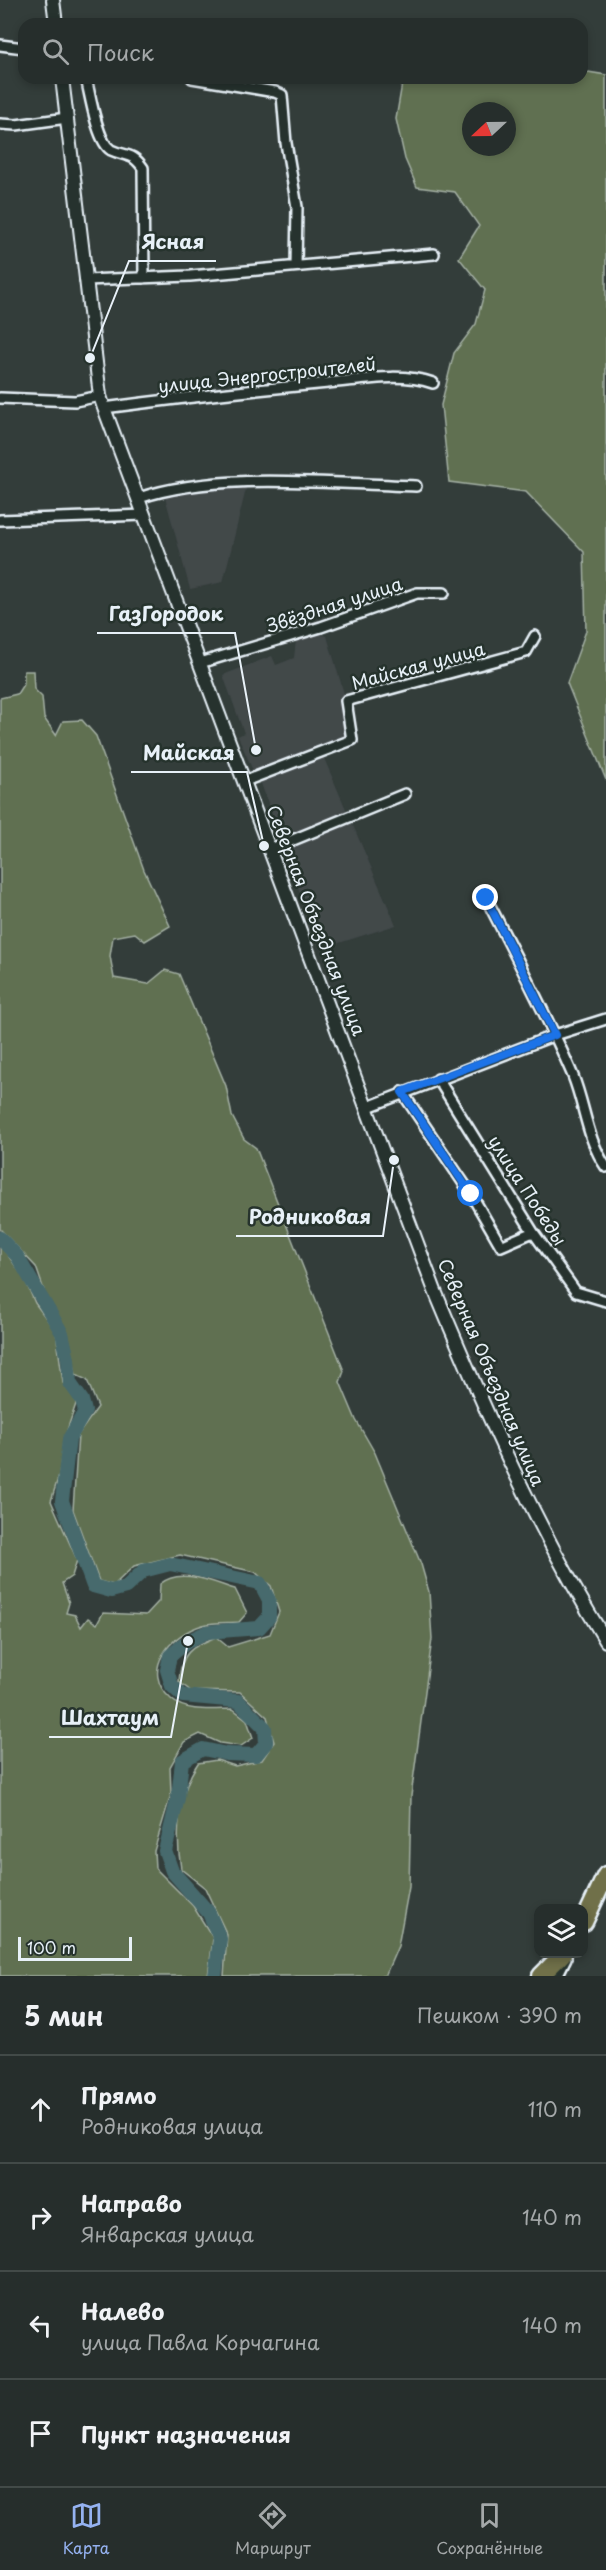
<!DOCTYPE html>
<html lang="ru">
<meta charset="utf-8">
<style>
body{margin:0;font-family:"Playpen Sans",sans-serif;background:#2e3634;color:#f1f3f6}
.controls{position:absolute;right:18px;bottom:18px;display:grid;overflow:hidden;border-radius:12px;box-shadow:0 3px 9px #0003}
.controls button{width:54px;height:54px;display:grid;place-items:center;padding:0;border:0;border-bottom:2px solid #424a48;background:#262e2c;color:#f1f3f6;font:30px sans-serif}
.compass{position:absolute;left:462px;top:102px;width:54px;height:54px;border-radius:50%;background:#262e2c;box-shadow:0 3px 9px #0003;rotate:248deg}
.scale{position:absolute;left:18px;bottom:15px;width:114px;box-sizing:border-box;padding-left:6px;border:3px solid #e8f1f8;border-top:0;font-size:16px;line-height:21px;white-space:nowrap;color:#e8f1f8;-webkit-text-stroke:4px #26332d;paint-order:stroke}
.stop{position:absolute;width:18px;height:18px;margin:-14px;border:4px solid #1a73e8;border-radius:50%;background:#fff}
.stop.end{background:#1a73e8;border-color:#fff;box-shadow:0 2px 6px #0008}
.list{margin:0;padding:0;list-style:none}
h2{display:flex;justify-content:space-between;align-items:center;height:78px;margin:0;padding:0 24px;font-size:26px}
h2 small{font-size:20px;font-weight:400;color:#a4a8a9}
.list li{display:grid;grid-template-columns:39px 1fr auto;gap:18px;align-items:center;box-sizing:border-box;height:108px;padding:0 24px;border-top:2px solid #424a48}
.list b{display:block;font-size:22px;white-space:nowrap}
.list p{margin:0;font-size:20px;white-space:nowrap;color:#a4a8a9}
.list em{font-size:20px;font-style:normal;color:#a4a8a9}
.icon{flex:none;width:33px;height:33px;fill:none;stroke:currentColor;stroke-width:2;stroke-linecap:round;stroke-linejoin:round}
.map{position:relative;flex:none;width:606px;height:1976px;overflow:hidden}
.search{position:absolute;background:#262e2c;box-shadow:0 3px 9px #0003;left:18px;right:18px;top:18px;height:66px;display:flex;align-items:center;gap:15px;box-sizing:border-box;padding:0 21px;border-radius:18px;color:#a4a8a9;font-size:22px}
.sheet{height:510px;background:#262e2c}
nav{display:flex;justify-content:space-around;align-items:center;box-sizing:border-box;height:84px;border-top:2px solid #424a48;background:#262e2c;font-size:16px;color:#a4a8a9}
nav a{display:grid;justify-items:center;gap:3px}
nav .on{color:#95b2f1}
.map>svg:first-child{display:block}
</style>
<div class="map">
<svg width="606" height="1976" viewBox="0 0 606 1976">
<rect width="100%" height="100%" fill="#333d3a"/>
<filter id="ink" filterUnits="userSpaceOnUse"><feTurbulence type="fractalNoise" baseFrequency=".0167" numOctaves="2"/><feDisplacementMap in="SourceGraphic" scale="12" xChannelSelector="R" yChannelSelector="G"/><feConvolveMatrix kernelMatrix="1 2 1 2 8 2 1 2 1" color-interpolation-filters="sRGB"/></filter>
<g filter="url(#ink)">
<!-- built -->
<path fill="#42484a" d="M247,485L223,582L190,589L164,493Z
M318,633L327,636L358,741L323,756L396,925L320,949L257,772L254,773L238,736L244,733L223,675L272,656L276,665L294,658L296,640Z"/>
<!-- green -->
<path fill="#607051" stroke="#a4b0a4" stroke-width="1.5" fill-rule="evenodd" d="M582,71L606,75V780L567,683L586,631L584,552L526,492L449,482L441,405L454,353L476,324L485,290L459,258L479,226L455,192L417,187L405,159L396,119L403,78H582ZM471,111H507V147H471Z
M24,671H33L34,689L42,697L44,718L56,735L63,721L82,720L96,736L144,870L170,926L145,941L135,933L113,937L110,956L114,978L148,984L165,970L179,974L226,1086L232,1116L244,1139L256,1148L344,1371L340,1382L356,1420L375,1453L421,1564L429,1592L432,1639L411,1796L409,1887L398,1946L385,1976H224L227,1935L205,1888L181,1869C175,1833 178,1793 198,1763L217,1760L235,1766L262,1760L274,1742L267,1717L240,1692L191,1691L179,1682C181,1652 190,1648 216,1637L228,1647L270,1634L279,1612L271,1586L255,1572L180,1555L134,1566L114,1585L99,1581L73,1510L78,1435L98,1407L87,1380L76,1375L70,1344L45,1293L36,1267L0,1229V698L17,694L24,683Z
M0,1244L24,1278L35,1303L56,1332L63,1383L77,1401L63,1442L59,1475L51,1501L77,1560L72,1576L62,1583L69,1603L66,1613L75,1615L81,1627L88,1618L97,1624L103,1613L146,1615L159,1601L160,1584C180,1567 212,1582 235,1589L247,1613L239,1622C228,1623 214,1622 203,1625C170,1634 139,1671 171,1699C186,1713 214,1709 233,1709L247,1720L253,1738L241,1746L220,1743L200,1734L184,1742L170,1767L171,1794L154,1851L155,1868L193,1906L213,1938L208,1976H0Z"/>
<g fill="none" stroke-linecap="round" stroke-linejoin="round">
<!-- river -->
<path stroke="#476a6d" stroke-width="14" d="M0,1238L17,1256L62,1333L68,1359L70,1383L82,1400L85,1411L69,1439L62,1501L93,1586L111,1591L126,1587L143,1571L170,1564L260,1583L269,1600V1617L259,1628L207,1632L188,1641L170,1656L167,1670L172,1686L183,1696L238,1701L265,1728L266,1743L256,1755L227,1754L203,1749L182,1761L178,1798L165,1851L172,1871L209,1913L220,1939L215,1976"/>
<!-- street casing -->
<g stroke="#e8f1f8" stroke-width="14">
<path id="street" d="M0,45L24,48
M86,78C90,94 97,142 111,150C126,157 132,152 143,168L144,278
M192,78L275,92L282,95L286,143L297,207L296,266
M0,124L16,125L67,118
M85,280L190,276L434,254
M0,398L75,401L100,396
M104,408C179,398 253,390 328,383C362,380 400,372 433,383
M139,498C219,471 331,484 416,486
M0,520L145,515
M200,663L321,627L417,593H444
M245,781L352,740L346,701L526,652L535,636
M271,849L405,794
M486,898C516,957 547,1015 573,1076C585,1106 587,1140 606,1167
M438,1079L533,1232L576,1292L606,1301
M402,1092L471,1194L501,1246L533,1232
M368,1107L555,1035L606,1019
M557,1976L566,1958"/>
</g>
<!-- secondary casing -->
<g stroke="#e8f1f8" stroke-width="16">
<path id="secondary" d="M53,0L56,24
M62,78L100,396L104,408L435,1291C485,1411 537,1530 606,1641"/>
</g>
<!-- highway casing -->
<g stroke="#e8f1f8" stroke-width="21">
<path id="highway" d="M584,1922L606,1875
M541,1976L563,1954"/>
</g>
<!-- street -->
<use href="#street" stroke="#26332d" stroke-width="9"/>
<!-- secondary -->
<use href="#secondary" stroke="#26332d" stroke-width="12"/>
<!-- highway -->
<use href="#highway" stroke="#6f704a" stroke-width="16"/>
</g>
</g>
<g fill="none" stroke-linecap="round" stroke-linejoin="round" filter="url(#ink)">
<!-- route -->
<path stroke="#1a73e8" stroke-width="8" d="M471,1194L402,1092L555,1035L486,898"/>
</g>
<g text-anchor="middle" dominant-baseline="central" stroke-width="5" stroke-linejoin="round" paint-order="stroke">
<!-- street labels -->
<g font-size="18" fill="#e8f1f8" stroke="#26332d">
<text transform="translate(267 374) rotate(-6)">улица Энергостроителей</text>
<text transform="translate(334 604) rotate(-18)">Звёздная улица</text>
<text transform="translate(418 665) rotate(-15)">Майская улица</text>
<text transform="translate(317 920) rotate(69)">Северная Объездная улица</text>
<text transform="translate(528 1190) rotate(57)">улица Победы</text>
<text transform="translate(492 1372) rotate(67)">Северная Объездная улица</text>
</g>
</g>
<!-- callouts -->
<path fill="none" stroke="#e8f1f8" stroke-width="2" d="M90 358L129 261H216M256 750L235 633H97M264 846L247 772H131M394 1160L383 1236H236M188 1641L171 1737H49"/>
<g fill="#e8f1f8" stroke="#26332d" stroke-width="2">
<circle cx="90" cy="358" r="6"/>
<circle cx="256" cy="750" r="6"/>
<circle cx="264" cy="846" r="6"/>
<circle cx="394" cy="1160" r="6"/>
<circle cx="188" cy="1641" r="6"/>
</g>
<g font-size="20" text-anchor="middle" font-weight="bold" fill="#e8f1f8" stroke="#26332d" stroke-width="5" stroke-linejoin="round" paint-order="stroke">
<text x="173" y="249">Ясная</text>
<text x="166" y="621">ГазГородок</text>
<text x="189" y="760">Майская</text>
<text x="310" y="1224">Родниковая</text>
<text x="110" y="1725">Шахтаум</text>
</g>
</svg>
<div class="controls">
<button><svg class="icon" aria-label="layers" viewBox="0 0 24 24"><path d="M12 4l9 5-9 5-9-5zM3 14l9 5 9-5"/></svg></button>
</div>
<svg class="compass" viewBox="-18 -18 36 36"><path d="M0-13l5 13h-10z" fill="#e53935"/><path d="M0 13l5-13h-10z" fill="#a4a8a9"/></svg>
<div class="scale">100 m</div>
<div class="stop" style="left:471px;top:1194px"></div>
<div class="stop end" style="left:486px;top:898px"></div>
<div class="search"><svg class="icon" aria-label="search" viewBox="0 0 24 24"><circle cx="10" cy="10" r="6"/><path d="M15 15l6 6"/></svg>Поиск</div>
</div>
<section class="sheet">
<h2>5 мин<small>Пешком · 390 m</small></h2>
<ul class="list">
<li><svg class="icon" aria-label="ahead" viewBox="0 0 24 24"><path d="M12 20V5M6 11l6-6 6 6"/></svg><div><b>Прямо</b><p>Родниковая улица</p></div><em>110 m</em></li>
<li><svg class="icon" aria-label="right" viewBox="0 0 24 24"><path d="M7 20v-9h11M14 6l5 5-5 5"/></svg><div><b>Направо</b><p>Январская улица</p></div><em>140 m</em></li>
<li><svg class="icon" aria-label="left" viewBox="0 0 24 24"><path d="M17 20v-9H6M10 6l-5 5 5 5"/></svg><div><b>Налево</b><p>улица Павла Корчагина</p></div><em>140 m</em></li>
<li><svg class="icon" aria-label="arrive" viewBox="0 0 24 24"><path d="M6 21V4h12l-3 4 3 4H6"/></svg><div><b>Пункт назначения</b></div></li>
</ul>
</section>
<nav>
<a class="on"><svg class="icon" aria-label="map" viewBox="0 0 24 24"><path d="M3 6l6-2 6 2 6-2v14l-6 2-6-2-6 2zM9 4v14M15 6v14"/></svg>Карта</a>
<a><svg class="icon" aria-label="directions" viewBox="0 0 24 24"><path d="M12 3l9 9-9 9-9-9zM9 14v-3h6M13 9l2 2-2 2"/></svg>Маршрут</a>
<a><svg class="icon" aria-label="saved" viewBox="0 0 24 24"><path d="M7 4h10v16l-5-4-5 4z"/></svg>Сохранённые</a>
</nav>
